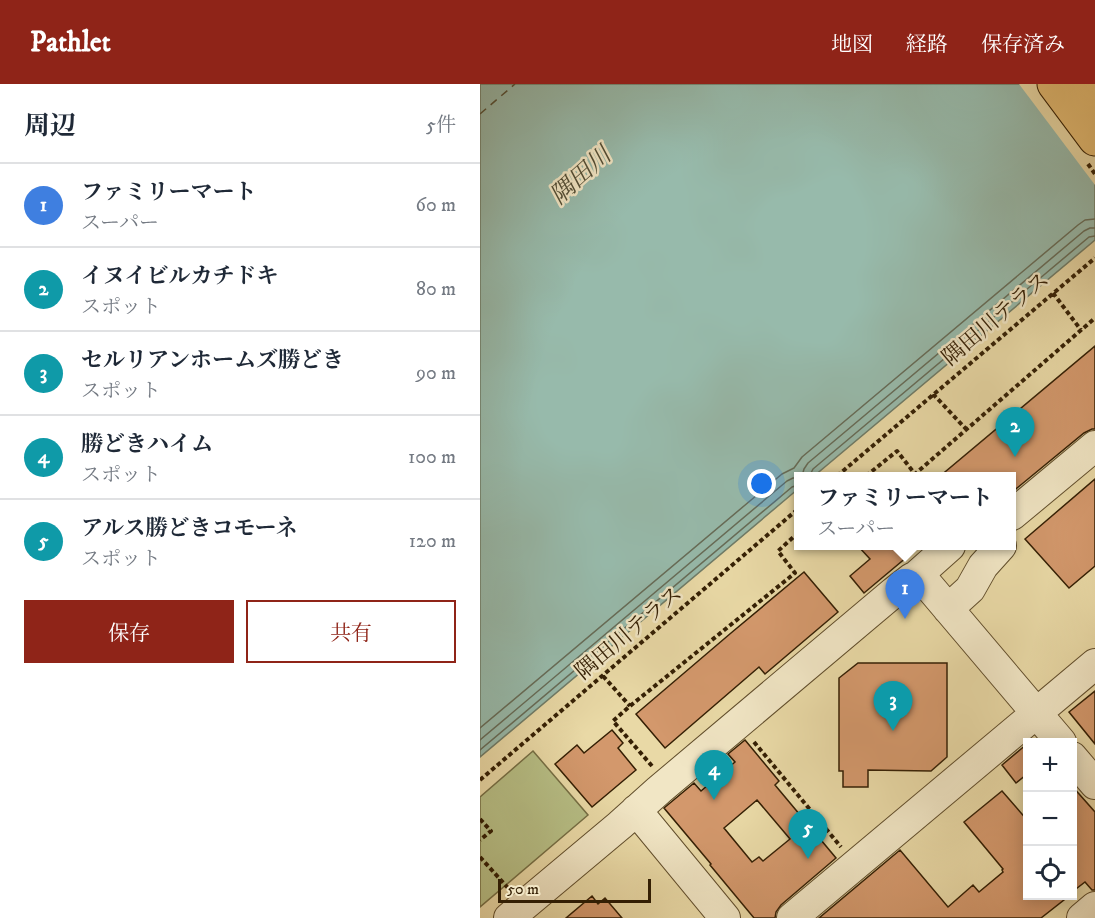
<!DOCTYPE html>
<html lang="ja">
<meta charset="utf-8">
<style>
body{margin:0;font-family:"IM FELL DW Pica","Noto Serif JP",serif;background:#f2f2f3;color:#1f2937}
.controls{position:absolute;right:18px;bottom:18px;display:grid;overflow:hidden;border-radius:0px;box-shadow:0 3px 15px #0003}
.controls button{width:54px;height:54px;display:grid;place-items:center;padding:0;border:0;border-bottom:2px solid #e0e1e3;background:#fff;color:#1f2937;font:30px sans-serif}
.scale{position:absolute;left:18px;bottom:15px;width:153px;box-sizing:border-box;padding-left:6px;border:3px solid #341f04;border-top:0;font-size:16px;line-height:21px;white-space:nowrap;color:#341f04;-webkit-text-stroke:4px #f1e6c5;paint-order:stroke}
.you{position:absolute;left:282px;top:400px;width:21px;height:21px;margin:-15px;border:4px solid #fff;border-radius:50%;background:#1a73e8;box-shadow:0 0 0 9px #1a73e833}
.badge{display:grid;place-items:center;width:39px;height:39px;border-radius:50%;background:#8f2418;color:#fff;font-size:20px;font-weight:700}
.pin{position:absolute;translate:-50% -50px;filter:drop-shadow(0 2px 3px #0008)}
.pin::after{content:'';position:absolute;top:32px;width:21px;height:18px;background:inherit;clip-path:polygon(0 0,100% 0,50% 100%)}
.popup{position:absolute;left:314px;top:388px;width:222px;height:78px;box-sizing:border-box;display:grid;place-content:center;border-radius:0px;background:#fff;filter:drop-shadow(0 2px 4px #0005);font-size:20px;white-space:nowrap;color:#747a83}
.popup b{font-size:22px;color:#1f2937}
.popup::after{content:'';position:absolute;left:50%;top:100%;margin-left:-12px;border:12px solid transparent;border-top-color:#fff}
.list{margin:0;padding:0;list-style:none}
h2{display:flex;justify-content:space-between;align-items:center;height:78px;margin:0;padding:0 24px;font-size:26px}
h2 small{font-size:20px;font-weight:400;color:#747a83}
.list li{display:grid;grid-template-columns:39px 1fr auto;gap:18px;align-items:center;box-sizing:border-box;height:84px;padding:0 24px;border-top:2px solid #e0e1e3}
.list b{display:block;font-size:22px;white-space:nowrap}
.list p{margin:0;font-size:20px;white-space:nowrap;color:#747a83}
.list em{font-size:20px;font-style:normal;color:#747a83}
.actions{display:flex;gap:12px;padding:18px 24px}
.actions a{flex:1;padding:14px 0;border:2px solid #8f2418;border-radius:0px;text-align:center;font-size:21px;color:#8f2418}
.actions .main{background:#8f2418;color:#fff}
.icon{flex:none;width:33px;height:33px;fill:none;stroke:currentColor;stroke-width:2;stroke-linecap:round;stroke-linejoin:round}
.map{position:relative;flex:none;width:615px;height:834px;overflow:hidden}
header{display:flex;align-items:center;gap:36px;box-sizing:border-box;height:84px;padding:0 30px;background:#8f2418;color:#fff}
header strong{font-size:28px}
nav{display:flex;gap:33px;margin-inline-start:auto;font-size:21px}
main{display:flex}
aside{flex:1;background:#fff}
.map>svg:first-child{display:block}
</style>
<header>
<strong>Pathlet</strong>
<nav><a>地図</a><a>経路</a><a>保存済み</a></nav>
</header>
<main>
<aside>
<h2>周辺<small>5件</small></h2>
<ul class="list">
<li><span class="badge" style="background:#3f7fe0">1</span><div><b>ファミリーマート</b><p>スーパー</p></div><em>60 m</em></li>
<li><span class="badge" style="background:#0f9aa8">2</span><div><b>イヌイビルカチドキ</b><p>スポット</p></div><em>80 m</em></li>
<li><span class="badge" style="background:#0f9aa8">3</span><div><b>セルリアンホームズ勝どき</b><p>スポット</p></div><em>90 m</em></li>
<li><span class="badge" style="background:#0f9aa8">4</span><div><b>勝どきハイム</b><p>スポット</p></div><em>100 m</em></li>
<li><span class="badge" style="background:#0f9aa8">5</span><div><b>アルス勝どきコモーネ</b><p>スポット</p></div><em>120 m</em></li>
</ul>
<div class="actions"><a class="main">保存</a><a>共有</a></div>
</aside>
<div class="map">
<svg width="615" height="834" viewBox="0 0 615 834">
<rect width="100%" height="100%" fill="#e9d9a6"/>
<filter id="stains"><feTurbulence type="fractalNoise" baseFrequency=".00333" numOctaves="4"/><feColorMatrix values="0 0 0 0 .2 0 0 0 0 .09 0 0 0 0 .02 0 0 0 .5 -.17"/></filter>
<radialGradient id="worn" r=".72"><stop offset=".6" stop-color="#630" stop-opacity="0"/><stop offset="1" stop-color="#630" stop-opacity=".3"/></radialGradient>
<!-- green -->
<path fill="#b7bf86" stroke="#766f45" stroke-width="1.5" d="M53,667L108,731L0,823V713Z"/>
<!-- water -->
<path fill="#97baab" stroke="#6f7c68" stroke-width="1.5" d="M0,0H615V156L334,392H318V405L0,673Z"/>
<!-- pier -->
<path fill="#e9d9a6" d="M539,0H615V101Z"/>
<g fill="none" stroke-linecap="round" stroke-linejoin="round">
<!-- shore -->
<path stroke="#666c58" stroke-width="1.5" d="M322,392L324,385L328,379L604,147L610,144H615
M331,392V389L333,385L609,153L615,152
M0,644L302,390L314,384L322,373L598,141L605,136L615,135
M0,656L307,397L313,394H318
M0,666L312,403L318,401"/>
<!-- ferry -->
<path stroke="#524e36" stroke-width="1.5" stroke-dasharray="8 6" stroke-linecap="butt" d="M0,30L35,0"/>
</g>
<!-- building -->
<path fill="#d3986c" stroke="#341f04" stroke-width="1.5" fill-rule="evenodd" d="M615,262V345H612L604,349L531,409V393H459Z
M615,395V482L589,504L545,455Z
M378,462H440L384,509L370,492L390,475Z
M324,488L358,528L285,590L279,583L185,664L156,630L251,549Z
M378,579H467V673L451,687L388,686V703H363V687H359V594Z
M615,607V660L589,628Z
M132,646L143,659L138,664L156,686L112,723L75,680L97,661L104,669Z
M265,656L299,697L295,701L356,774L301,821L296,828L295,834H274L230,781L231,780L184,724L214,699L221,707L255,678L248,670ZM277,716L310,755L283,777L279,773L272,778L244,744Z
M548,659V693L546,691L536,699L522,681Z
M592,702L615,728V806H612L605,798L592,808Z
M522,707L548,737V812H589L561,834H339L420,766L468,823L493,801L499,808L523,788L522,786L523,785L484,738Z
M112,812L118,820L125,814L142,834H86Z"/>
<g fill="none" stroke-linecap="round" stroke-linejoin="round">
<!-- minor casing -->
<g stroke="#614e2c" stroke-width="32">
<path id="minor" d="M532,431L615,362
M433,495L470,462
M468,525L490,505L503,482L521,462
M592,673L615,700
M156,726L245,834
M29,834L140,741L179,706L414,508L432,494L441,496L448,501L581,658
M312,834L615,580
M602,834L615,823"/>
</g>
<!-- major casing -->
<g stroke="#341f04" stroke-width="35">
<path id="major" d="M574,0L615,55
M605,0L615,13"/>
</g>
<!-- path -->
<path stroke="#341f04" stroke-width="4" stroke-dasharray="4.5 3" stroke-linecap="butt" d="M608,80L615,90
M573,209L601,246
M453,310L486,345
M357,392L615,174
M386,392L417,367L435,390L615,234
M123,592L150,622
M274,658L361,763
M172,682L133,637L150,622L315,489L298,467L318,449
M0,696L318,425
M0,735L11,747L0,756
M0,773L28,804"/>
<!-- minor -->
<use href="#minor" stroke="#f1e6c5" stroke-width="30"/>
<!-- major -->
<use href="#major" stroke="#e4bc73" stroke-width="33"/>
</g>
<g text-anchor="middle" dominant-baseline="central" stroke-width="5" stroke-linejoin="round" paint-order="stroke">
<!-- street labels -->
<g font-size="22" fill="#341f04" stroke="#f1e6c5">
<text transform="translate(516 235) rotate(-40)">隅田川テラス</text>
<text transform="translate(149 549) rotate(-40)">隅田川テラス</text>
</g>
<!-- water labels -->
<g font-size="24" font-style="italic" fill="#524e36" stroke="#f1e6c5">
<text transform="translate(101 92) rotate(-42)">隅田川</text>
</g>
</g>
<rect width="100%" height="100%" filter="url(#stains)"/>
<rect width="100%" height="100%" fill="url(#worn)"/>
</svg>
<div class="controls">
<button>+</button>
<button>−</button>
<button><svg class="icon" aria-label="locate" viewBox="0 0 24 24"><circle cx="12" cy="12" r="6"/><path d="M12 2v4M12 18v4M2 12h4M18 12h4"/></svg></button>
</div>
<div class="scale">50 m</div>
<div class="you"></div>
<div class="pin badge" style="left:425px;top:535px;background:#3f7fe0">1</div>
<div class="popup"><b>ファミリーマート</b>スーパー</div>
<div class="pin badge" style="left:535px;top:373px;background:#0f9aa8">2</div>
<div class="pin badge" style="left:413px;top:647px;background:#0f9aa8">3</div>
<div class="pin badge" style="left:234px;top:716px;background:#0f9aa8">4</div>
<div class="pin badge" style="left:328px;top:775px;background:#0f9aa8">5</div>
</div>
</main>
